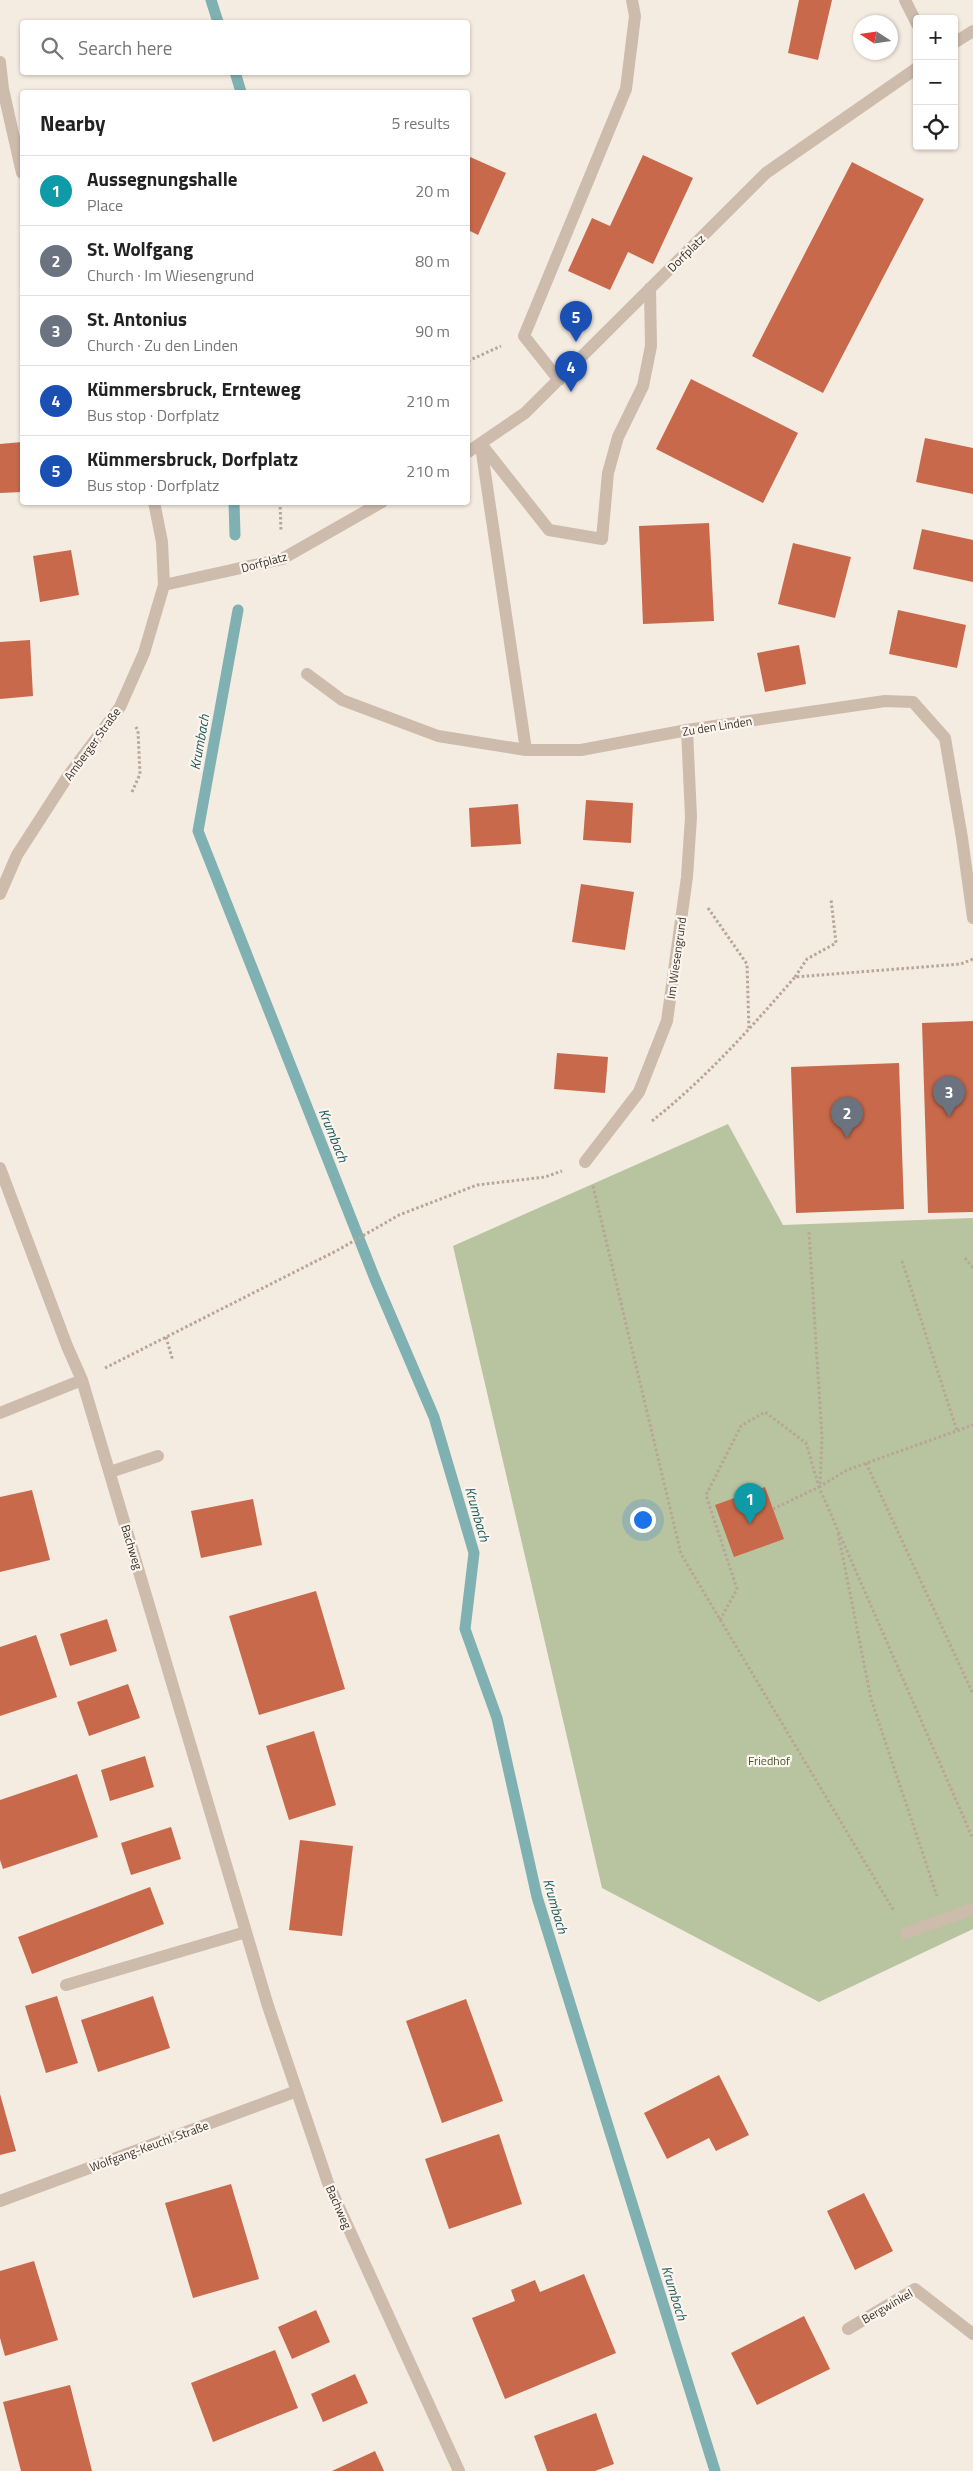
<!DOCTYPE html>
<meta charset="utf-8">
<style>
body{margin:0;font-family:"Titillium Web",sans-serif;background:#f2f2f2;color:#222}
.controls{position:absolute;right:15px;top:15px;display:grid;overflow:hidden;border-radius:5px;box-shadow:0 1px 4px #0004}
.controls button{width:45px;height:45px;display:grid;place-items:center;padding:0;border:0;border-bottom:1px solid #e0e0e0;background:#fff;color:#222;font:25px sans-serif}
.compass{position:absolute;left:853px;top:15px;width:45px;height:45px;border-radius:50%;background:#fff;box-shadow:0 1px 4px #0004;rotate:282deg}
.you{position:absolute;left:642px;top:1519px;width:18px;height:18px;margin:-12px;border:4px solid #fff;border-radius:50%;background:#1a73e8;box-shadow:0 0 0 8px #1a73e833}
.badge{display:grid;place-items:center;width:32px;height:32px;border-radius:50%;background:#d93025;color:#fff;font-size:16px;font-weight:700}
.pin{position:absolute;translate:-50% -41px;filter:drop-shadow(0 1px 2px #0008)}
.pin::after{content:'';position:absolute;top:26px;width:18px;height:15px;background:inherit;clip-path:polygon(0 0,100% 0,50% 100%)}
.list{margin:0;padding:0;list-style:none}
h2{display:flex;justify-content:space-between;align-items:center;height:65px;margin:0;padding:0 20px;font-size:21px}
h2 small{font-size:16px;font-weight:400;color:#767676}
.list li{display:grid;grid-template-columns:32px 1fr auto;gap:15px;align-items:center;box-sizing:border-box;height:70px;padding:0 20px;border-top:1px solid #e0e0e0}
.list b{display:block;font-size:19px;white-space:nowrap}
.list p{margin:0;font-size:16px;white-space:nowrap;color:#767676}
.list em{font-size:16px;font-style:normal;color:#767676}
.icon{flex:none;width:28px;height:28px;fill:none;stroke:currentColor;stroke-width:2;stroke-linecap:round;stroke-linejoin:round}
.map{position:relative;flex:none;width:973px;height:2471px;overflow:hidden}
.search{position:absolute;background:#fff;box-shadow:0 1px 4px #0004;left:20px;top:20px;width:450px;height:55px;display:flex;align-items:center;gap:12px;box-sizing:border-box;padding:0 18px;border-radius:5px;color:#767676;font-size:19px}
.panel{position:absolute;background:#fff;box-shadow:0 1px 4px #0004;left:20px;top:90px;width:450px;height:415px;border-radius:5px}
.map>svg:first-child{display:block}
</style>
<div class="map">
<svg width="973" height="2471" viewBox="0 0 973 2471">
<rect width="100%" height="100%" fill="#f4ebe1"/>
<!-- green -->
<path fill="#b8c4a0" d="M728,1124L783,1225L973,1218V1929L819,2002L602,1888L453,1246Z"/>
<g fill="none" stroke-linecap="round" stroke-linejoin="round">
<!-- stream -->
<path stroke="#7fb0b2" stroke-width="11" d="M211,0L218,22
M235,72L241,92
M234,502L235,535
M238,610L198,831L375,1279L434,1417L474,1553L465,1629L497,1718L537,1897L715,2471"/>
</g>
<!-- building -->
<path fill="#c8694b" d="M799,0H832L818,60L788,53Z
M643,155L693,178L653,264L628,252L610,290L568,271L592,218L610,226Z
M468,156L506,173L478,235L468,230Z
M852,162L924,199L823,393L752,356Z
M691,379L798,433L763,503L656,449Z
M925,438L973,448V494L916,482Z
M22,442V492L0,493V444Z
M709,523L714,621L643,624L639,526Z
M922,529L973,540V582L913,569Z
M793,543L851,557L835,618L778,604Z
M71,550L79,595L40,602L33,556Z
M898,610L966,625L957,668L889,654Z
M30,640L33,696L0,699V642Z
M799,645L806,684L765,692L757,653Z
M586,800L633,803L631,843L583,840Z
M518,804L521,844L471,847L469,808Z
M581,884L634,892L625,950L572,942Z
M973,1021V1212L928,1213L922,1023Z
M557,1053L608,1057L605,1093L554,1089Z
M899,1063L904,1209L796,1213L791,1067Z
M765,1487L784,1539L734,1557L715,1505Z
M32,1490L50,1560L0,1572V1497Z
M253,1499L262,1545L201,1558L191,1511Z
M316,1591L345,1689L259,1715L229,1616Z
M107,1619L117,1651L70,1666L60,1634Z
M36,1635L57,1697L0,1716V1647Z
M128,1684L140,1718L89,1736L77,1702Z
M314,1731L336,1805L289,1820L266,1746Z
M145,1756L154,1787L110,1801L101,1770Z
M77,1774L98,1837L3,1869L0,1860V1800Z
M171,1827L181,1859L131,1875L121,1843Z
M300,1840L353,1846L342,1936L289,1930Z
M150,1887L164,1924L32,1974L18,1937Z
M57,1996L78,2063L46,2073L25,2006Z
M153,1996L170,2048L98,2072L81,2020Z
M466,1999L503,2101L442,2123L406,2021Z
M719,2075L749,2135L716,2151L709,2138L667,2159L644,2113Z
M0,2094L16,2151L0,2155Z
M499,2134L522,2204L449,2229L425,2159Z
M231,2184L259,2279L193,2298L165,2203Z
M864,2193L893,2251L855,2270L827,2211Z
M34,2261L58,2340L5,2356L0,2338V2271Z
M584,2274L616,2353L505,2399L472,2318L515,2301L511,2290L535,2280L540,2292Z
M316,2310L330,2342L292,2359L278,2327Z
M804,2316L830,2369L757,2405L731,2353Z
M275,2350L298,2408L213,2442L191,2383Z
M355,2374L368,2403L323,2422L311,2394Z
M70,2385L92,2471H21L3,2402Z
M596,2413L614,2464L595,2471H547L534,2436Z
M375,2451L384,2471H332Z"/>
<g fill="none" stroke-linecap="round" stroke-linejoin="round">
<!-- path -->
<path stroke="#b9a596" stroke-width="3" stroke-dasharray="2.5 2.5" stroke-linecap="butt" d="M468,361L501,346
M280,502L281,531
M132,792L140,774L138,731L136,727
M708,908L747,964L749,1030
M795,977L807,959L836,943L831,899
M652,1121C705,1079 750,1029 795,977L961,964L973,959
M593,1186L681,1554L894,1911
M809,1232L822,1438L820,1484
M965,1258L973,1268
M902,1261L957,1431
M166,1337L173,1361
M105,1368L338,1250L399,1215L477,1185L545,1177L562,1171
M866,1463L973,1694
M819,1487L847,1470L973,1425
M773,1509L819,1487L973,1839
M838,1533L871,1699L937,1896
M720,1620L737,1589L706,1495L741,1426L765,1412L806,1443L819,1487"/>
<!-- minor -->
<path stroke="#cdbbac" stroke-width="12" d="M905,0L917,24
M954,43L973,31
M0,62L3,89L22,173
M559,380L524,336L626,89L635,16L632,0
M481,444L549,530L602,539L608,473L618,437L643,386L651,346L650,288
M481,446L526,750
M468,452L525,413L766,173L917,68
M164,585L282,559L382,502
M307,674L342,700L438,736L526,750H581L687,730L885,701L913,702L945,738L962,838L973,918
M0,894L17,855L68,776L120,707L144,653L164,585L162,542L154,502
M585,1162L639,1092L667,1021L687,877L691,817L687,730
M0,1168L67,1346L82,1380L268,2006L328,2183L459,2471
M0,1413L82,1380
M110,1472L158,1456
M906,1933L973,1909
M66,1985L246,1932
M0,2201L297,2091
M848,2329L915,2289L973,2334"/>
</g>
<g text-anchor="middle" dominant-baseline="central" stroke-width="4.5" stroke-linejoin="round" paint-order="stroke">
<!-- street labels -->
<g font-size="12" fill="#3b302b" stroke="#fbf5ee">
<text transform="translate(686 253) rotate(-45)">Dorfplatz</text>
<text transform="translate(264 562) rotate(-15)">Dorfplatz</text>
<text transform="translate(717 726) rotate(-9)">Zu den Linden</text>
<text transform="translate(92 744) rotate(-54)">Amberger Straße</text>
<text transform="translate(676 958) rotate(-82)">Im Wiesengrund</text>
<text transform="translate(132 1547) rotate(73)">Bachweg</text>
<text transform="translate(149 2146) rotate(-20)">Wolfgang-Keuchl-Straße</text>
<text transform="translate(339 2207) rotate(66)">Bachweg</text>
<text transform="translate(887 2306) rotate(-30)">Bergwinkel</text>
</g>
<!-- park labels -->
<g font-size="12" fill="#4a5a2e" stroke="#fbf5ee">
<text x="769" y="1760">Friedhof</text>
</g>
<!-- water labels -->
<g font-size="14" font-style="italic" fill="#1f5a5e" stroke="#fbf5ee">
<text transform="translate(199 742) rotate(-80)">Krumbach</text>
<text transform="translate(334 1135) rotate(68)">Krumbach</text>
<text transform="translate(478 1514) rotate(74)">Krumbach</text>
<text transform="translate(556 1906) rotate(74)">Krumbach</text>
<text transform="translate(675 2293) rotate(73)">Krumbach</text>
</g>
</g>
</svg>
<div class="controls">
<button>+</button>
<button>−</button>
<button><svg class="icon" aria-label="locate" viewBox="0 0 24 24"><circle cx="12" cy="12" r="6"/><path d="M12 2v4M12 18v4M2 12h4M18 12h4"/></svg></button>
</div>
<svg class="compass" viewBox="-18 -18 36 36"><path d="M0-13l5 13h-10z" fill="#e53935"/><path d="M0 13l5-13h-10z" fill="#767676"/></svg>
<div class="you"></div>
<div class="pin badge" style="left:750px;top:1524px;background:#0f9aa8">1</div>
<div class="pin badge" style="left:847px;top:1138px;background:#6b7280">2</div>
<div class="pin badge" style="left:949px;top:1117px;background:#6b7280">3</div>
<div class="pin badge" style="left:571px;top:392px;background:#1a4fb4">4</div>
<div class="pin badge" style="left:576px;top:342px;background:#1a4fb4">5</div>
<div class="search"><svg class="icon" aria-label="search" viewBox="0 0 24 24"><circle cx="10" cy="10" r="6"/><path d="M15 15l6 6"/></svg>Search here</div>
<section class="panel">
<h2>Nearby<small>5 results</small></h2>
<ul class="list">
<li><span class="badge" style="background:#0f9aa8">1</span><div><b>Aussegnungshalle</b><p>Place</p></div><em>20 m</em></li>
<li><span class="badge" style="background:#6b7280">2</span><div><b>St. Wolfgang</b><p>Church · Im Wiesengrund</p></div><em>80 m</em></li>
<li><span class="badge" style="background:#6b7280">3</span><div><b>St. Antonius</b><p>Church · Zu den Linden</p></div><em>90 m</em></li>
<li><span class="badge" style="background:#1a4fb4">4</span><div><b>Kümmersbruck, Ernteweg</b><p>Bus stop · Dorfplatz</p></div><em>210 m</em></li>
<li><span class="badge" style="background:#1a4fb4">5</span><div><b>Kümmersbruck, Dorfplatz</b><p>Bus stop · Dorfplatz</p></div><em>210 m</em></li>
</ul>
</section>
</div>
